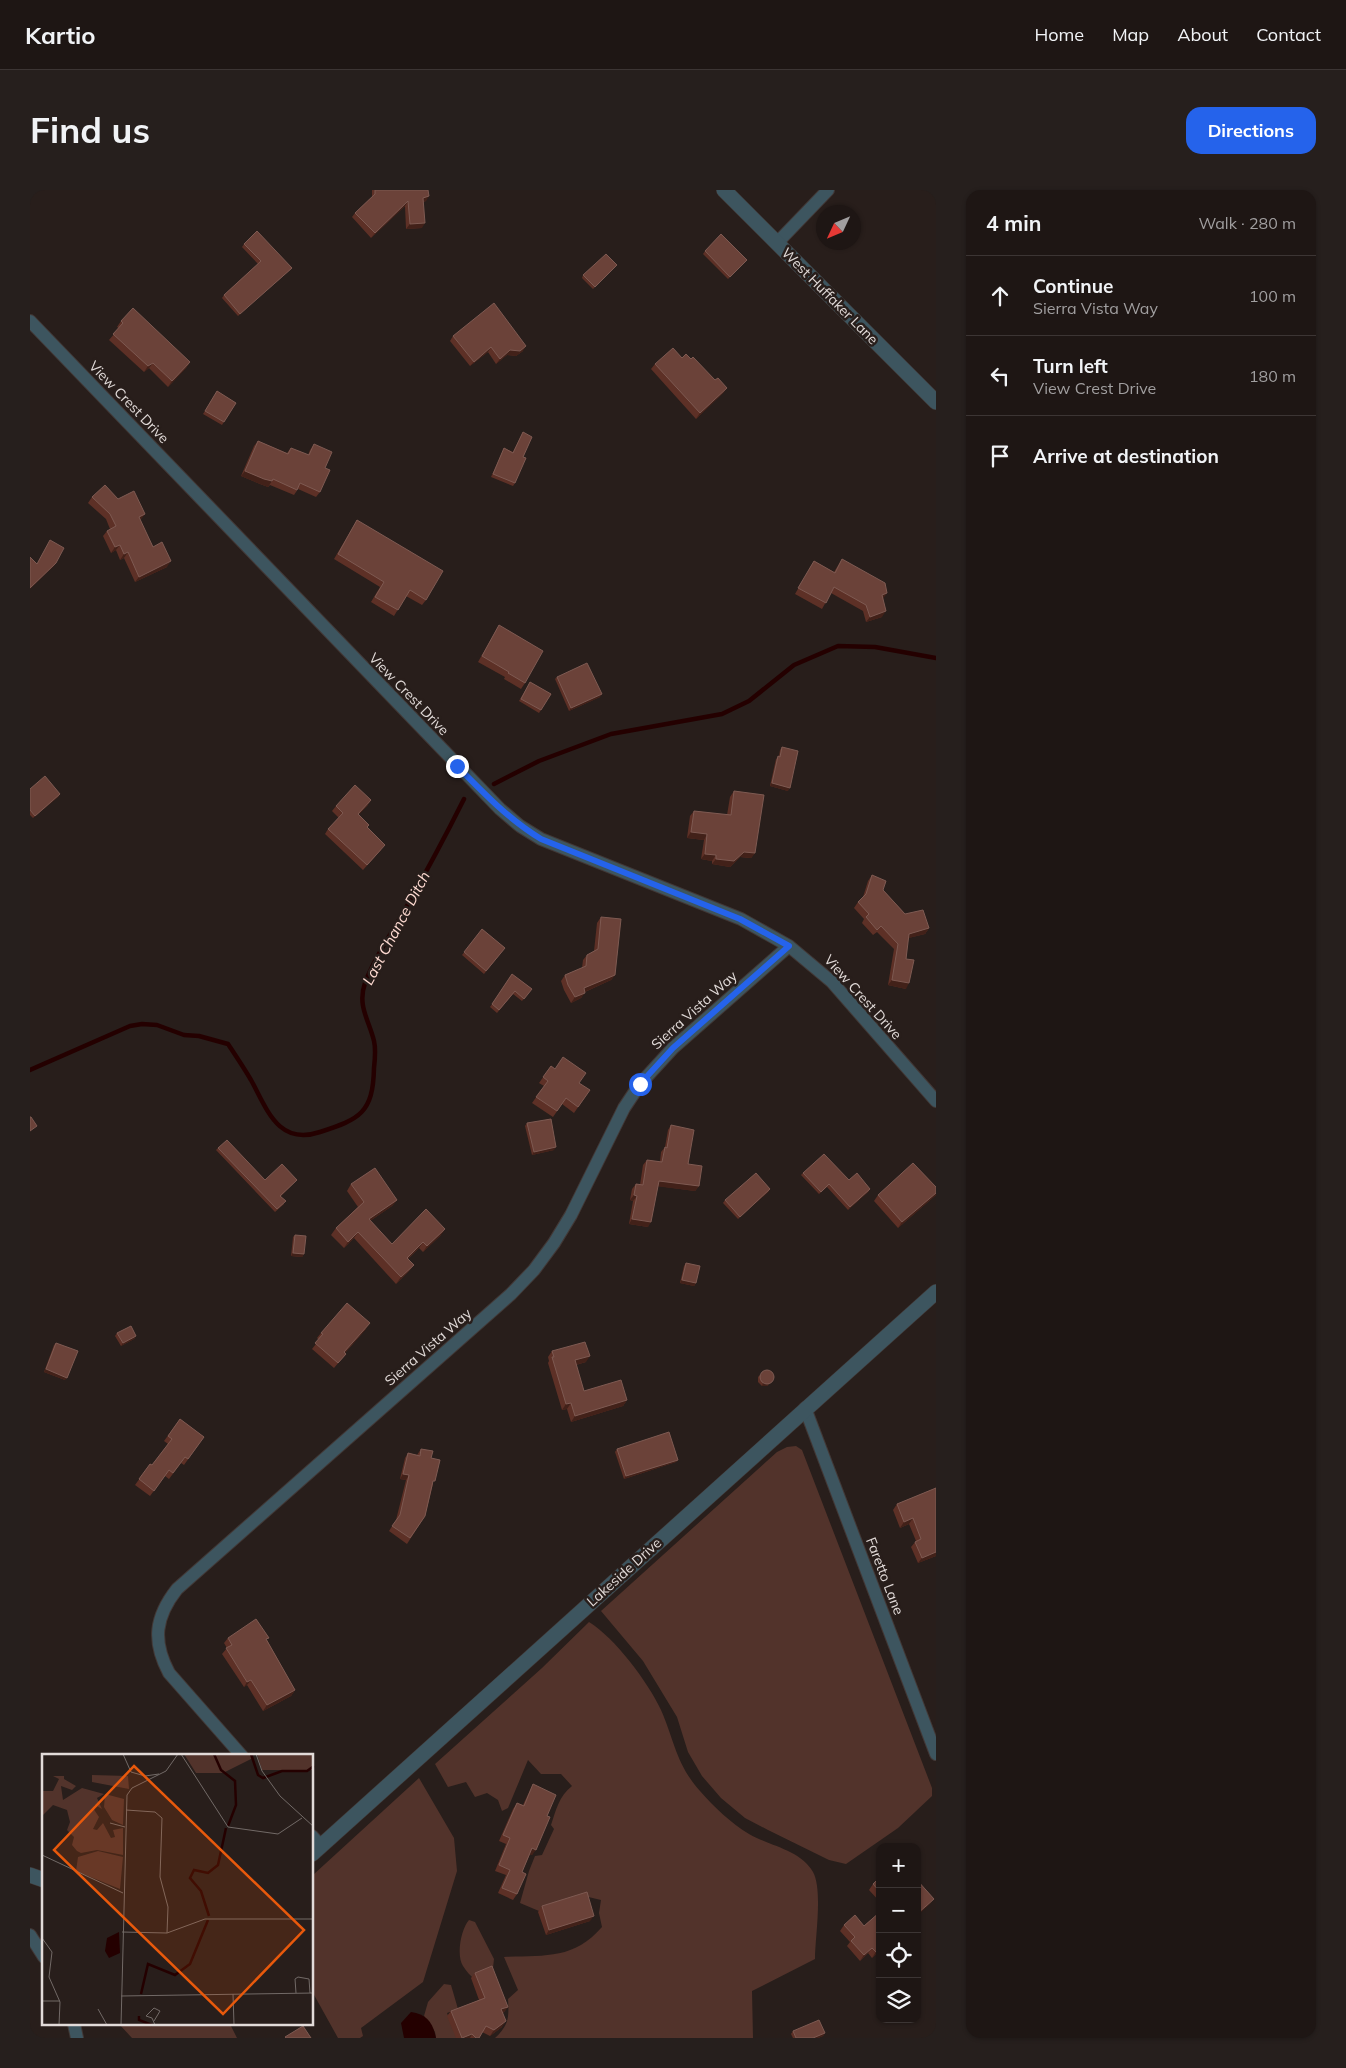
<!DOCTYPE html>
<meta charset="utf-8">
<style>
body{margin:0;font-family:Mulish,sans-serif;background:#261f1d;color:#f1f3f6}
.controls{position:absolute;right:15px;bottom:15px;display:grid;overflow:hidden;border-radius:10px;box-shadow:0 1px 4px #0004}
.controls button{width:45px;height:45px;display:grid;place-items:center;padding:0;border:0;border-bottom:1px solid #3c3534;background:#1e1614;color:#f1f3f6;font:25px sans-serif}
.compass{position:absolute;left:786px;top:15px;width:45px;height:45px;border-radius:50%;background:#1e1614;box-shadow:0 1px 4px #0004;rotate:226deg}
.stop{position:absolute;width:15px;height:15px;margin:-11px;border:4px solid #2563eb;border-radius:50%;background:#fff}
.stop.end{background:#2563eb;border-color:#fff;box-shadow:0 1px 5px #0008}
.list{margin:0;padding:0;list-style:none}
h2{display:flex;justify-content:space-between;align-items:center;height:65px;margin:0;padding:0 20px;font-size:21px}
h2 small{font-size:16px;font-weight:400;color:#a19fa0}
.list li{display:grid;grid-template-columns:32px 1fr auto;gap:15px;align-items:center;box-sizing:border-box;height:80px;padding:0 20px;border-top:1px solid #3c3534}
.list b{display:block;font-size:19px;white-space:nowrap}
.list p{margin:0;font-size:16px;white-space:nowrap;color:#a19fa0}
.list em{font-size:16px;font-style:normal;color:#a19fa0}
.icon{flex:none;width:28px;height:28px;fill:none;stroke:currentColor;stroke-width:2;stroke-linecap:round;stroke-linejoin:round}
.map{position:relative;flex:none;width:906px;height:1848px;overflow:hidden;border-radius:15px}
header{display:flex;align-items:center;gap:30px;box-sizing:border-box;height:70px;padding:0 25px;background:#1e1614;border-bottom:1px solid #3c3534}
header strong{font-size:24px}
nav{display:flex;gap:28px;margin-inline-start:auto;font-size:18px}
.intro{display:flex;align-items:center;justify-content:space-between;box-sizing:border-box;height:120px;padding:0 30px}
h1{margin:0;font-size:35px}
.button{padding:12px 22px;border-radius:15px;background:#2563eb;color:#fff;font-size:18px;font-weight:700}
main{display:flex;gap:30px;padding:0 30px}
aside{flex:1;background:#1e1614;border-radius:15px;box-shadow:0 1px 4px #0004}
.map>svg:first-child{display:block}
</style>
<header>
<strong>Kartio</strong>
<nav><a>Home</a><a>Map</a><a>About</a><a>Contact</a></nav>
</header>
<div class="intro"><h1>Find us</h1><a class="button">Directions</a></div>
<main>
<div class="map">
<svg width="906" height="1848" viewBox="0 0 906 1848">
<rect width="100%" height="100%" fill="#281e1b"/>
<!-- green -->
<path fill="#52332b" d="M766,1256L772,1260L902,1598V1606L868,1638L816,1674L799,1670L738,1640L715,1628L691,1608L672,1586L658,1562L647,1527L613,1471L571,1421L747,1262L757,1257Z
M559,1432C585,1448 618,1492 631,1520C645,1552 646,1574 670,1601C684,1617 701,1633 719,1644C740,1656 771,1660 783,1682C793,1700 785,1748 785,1769L722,1801L723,1848H465C479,1835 479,1828 478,1809L488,1800L474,1767C515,1765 543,1770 572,1737L569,1723L571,1710L550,1705L509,1721L490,1713L499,1681L505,1666L512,1665L524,1639L521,1635C526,1620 529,1606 542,1596L531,1584H511L498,1570L478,1618L472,1621L468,1610L457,1603L445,1607L436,1592L418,1597L405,1574L512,1478Z
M389,1588L424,1648L427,1681L393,1792L331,1838L333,1846L330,1848H308L283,1803V1685Z
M439,1730L445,1732L464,1769L463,1778L458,1783L444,1789C440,1785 436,1781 433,1776C426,1765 431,1739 439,1730Z
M414,1794L421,1795L428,1819L417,1823L427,1848H406L405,1842L394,1826L398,1812Z
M89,1834H200L207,1848H102Z"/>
<!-- water -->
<path fill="#240000" d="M381,1822C397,1824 403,1833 406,1848H374L371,1833Z"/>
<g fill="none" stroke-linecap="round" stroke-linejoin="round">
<!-- stream -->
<path stroke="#240000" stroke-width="4.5" d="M464,594L509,571L581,544L692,524L719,511L764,475L808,456L845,457L906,468
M0,880L100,836L112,834L127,835L154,845L169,846L198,854C206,866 214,878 221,890C237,919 248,956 290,942C330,929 343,923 344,878C345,869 346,859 344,851C339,830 327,816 335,793C344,768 360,746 373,723C394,686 415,647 434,609"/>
<!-- minor casing -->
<g stroke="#423836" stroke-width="14">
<path id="minor" d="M747,53L798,0
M0,131L470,619L490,636L511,649L711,729L759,756L802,792L906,911
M775,1218L906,1564
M212,1566L139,1483C122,1451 125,1427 147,1399L481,1104L504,1080L524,1053L541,1025L594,918L610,894L643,858L759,756
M282,1646L291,1656
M0,1745L14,1767
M44,1834L47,1848"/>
</g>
<!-- tertiary casing -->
<g stroke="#423836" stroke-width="16">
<path id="tertiary" d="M694,0L906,212
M282,1664L906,1102
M0,1685L14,1690"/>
</g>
<!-- minor -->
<use href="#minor" stroke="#3d555f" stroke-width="12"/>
<!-- tertiary -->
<use href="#tertiary" stroke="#3d555f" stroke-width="15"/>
</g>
<!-- wall -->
<path fill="#5d3026" d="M342,0H398L396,11L393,12L392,38L376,39L375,16L341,48L322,27L325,23L342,7Z
M214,54L262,78L260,80L208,126L192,108L194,105L228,74L212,57Z
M675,61L717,70L698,89L673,64Z
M587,75L563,99L552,88L553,85Z
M91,131L160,172L156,178L138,197L119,178L114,182L79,150L89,138L87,137Z
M423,146L493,161L486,166L477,165L466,174L458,162L440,176L420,151Z
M652,168L661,169L685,190L697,198L693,203L666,229L621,179L625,174Z
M187,201L206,213L192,235L173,224Z
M493,242V267L485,293L483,296L461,287L474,258L483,262Z
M228,251L257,263L261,258L278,265L280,260L284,254L295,278L290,302L286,307L268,299L264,305L240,295L238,297L230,294L211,286L224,256Z
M62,307L88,309L115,324L110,330L123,357L137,377L105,392L94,368L90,370L86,360L81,363L73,346L77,341L80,339L76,329L58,313Z
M327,330L396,410L392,415L376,406L364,426L341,412L350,397L304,369Z
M812,369L853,409L852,427L836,432L833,421L801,403L792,419L765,404L784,371L804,382Z
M469,435L495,493L491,499L474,489L475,487L448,472Z
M527,487L570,507L539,521L525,489Z
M500,492L521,504L509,523L489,511Z
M752,557L758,601L740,596L746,569L749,566L750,560Z
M0,599L30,604L28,607L3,628L0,625Z
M704,601L725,663L721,668L710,667L700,677L682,674V671L671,669L674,650L657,648L660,626L664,621L697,625L700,607Z
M341,610L337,616L328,625L339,635L337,638L351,660L333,680L295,644L298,639L309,628L302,621L306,616Z
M842,685L853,700L875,724L899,738L895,744L878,748L876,769V799L858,795L864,759L847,742L843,745L832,733L834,729L824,718L828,712L833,707L838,691Z
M571,727L585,785L581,790L555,802L551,808L541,813L534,800L531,791L535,785L552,778L553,770L557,765L564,761L567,733Z
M452,739L475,758L454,784L432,765Z
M482,784L502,799L492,811L483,804L467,823L460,817Z
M521,876L560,900L544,923L532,914L523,927L502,913L514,896L509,893Z
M497,933L524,960L502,965L495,936Z
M641,935L669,996L665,1001L628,996L618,1037L599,1034L603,1011L600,1010L602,999L606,994L610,995L613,975L617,970L630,972L631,962L635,957L638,940Z
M188,958L235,990H267L251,1006L254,1014L245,1022L186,960Z
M773,983L819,990L840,999L838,1002L818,1020L797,997L789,1004L771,985Z
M321,994L367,1010L362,1016L340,1031L362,1054L415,1039L410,1046L393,1062L389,1058L378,1069L384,1075L379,1081L366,1094L324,1048L314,1058L301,1045L306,1038L328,1017L317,1001Z
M906,997V1005L868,1038L844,1011L848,1005Z
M740,999L738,1002L708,1029L693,1013L695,1010Z
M265,1045L274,1064L272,1067L261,1066L263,1047Z
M656,1073L666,1093L664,1096L650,1093L654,1076Z
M336,1139L315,1163L316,1164L304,1178L282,1159L289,1150L287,1148L291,1143Z
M87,1143L106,1146L104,1149L91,1156L85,1146Z
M26,1153L35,1190L14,1182L24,1155Z
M522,1161L556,1172L546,1175L554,1201L597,1210L593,1216L541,1232L537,1219L532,1220L518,1173L519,1171L518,1167Z
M730,1185L741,1192L737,1196H732L728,1192V1187Z
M150,1229L174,1247L154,1275L151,1273L139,1289L135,1286L120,1306L105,1295L120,1274L122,1275L138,1254L134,1251Z
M391,1259L401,1268L403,1294L395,1326L377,1354L359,1341L366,1330L376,1290L370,1289L375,1268L378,1263L387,1265Z
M587,1259L648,1270L646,1272L594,1289L585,1262Z
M906,1298V1366L888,1373L881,1357L886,1351L879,1334L870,1338L863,1320L867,1314Z
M198,1448L237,1450L265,1500L261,1506L233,1521L217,1495L214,1497L192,1464L197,1458L194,1453Z
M503,1594L517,1626L502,1665L500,1664L492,1682L487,1704L483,1710L468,1703L476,1685L465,1681L476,1654L469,1651L483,1619L487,1613L493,1615L500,1600Z
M850,1687V1712L839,1700L843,1694Z
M512,1716L560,1731L516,1745L508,1722Z
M850,1722V1761L842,1768L838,1763L830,1771L817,1756L820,1752L810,1741L814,1735L834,1736Z
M445,1783L478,1817L474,1822L473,1823L472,1837L460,1846L452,1842L449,1848H426L417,1826L421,1821L449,1810L441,1788Z
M763,1841L795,1843L793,1846L788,1848H763L761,1844Z"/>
<!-- shaded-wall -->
<path fill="#422119" d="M399,6L396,11L390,13L393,8Z
M378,11L375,16L341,48L345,43Z
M395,33L392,38L376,39L380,34Z
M496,156L493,161L486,166L477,165L466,174L470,169L480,160Z
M461,157L458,162L440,176L444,172Z
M160,172L156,178L138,197L142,191Z
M123,173L119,178L114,182L118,176Z
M697,198L693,203L666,229L670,223Z
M215,281L242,291L238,297L230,294L211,286Z
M115,324L111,329L105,332L109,327Z
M90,355L86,360L81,363L85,357Z
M98,362L94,368L90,370L94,364Z
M141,371L137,377L105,392L109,387Z
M26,373L24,376L0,399V398Z
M857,403L853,409L848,411L852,405Z
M856,421L852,427L836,432L840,427Z
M572,504L570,507L539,521L541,518Z
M742,593L760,598L758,601L740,596Z
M30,604L28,607L3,628L5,626Z
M341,610L337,616L324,630L328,624Z
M661,642L677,644L674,650L657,648Z
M714,662L725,663L721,668L710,667L700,677L682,674L686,669Z
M675,664L686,665L682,671L671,669Z
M899,738L895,744L875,749L879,744Z
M585,785L581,790L550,804L554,798Z
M862,790L879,793L876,799L858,795Z
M555,803L551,808L541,813L545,807Z
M526,957L524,960L502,965L504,962Z
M629,991L669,996L665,1001L625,996Z
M740,999L738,1002L708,1029L710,1027Z
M840,999L838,1002L818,1020L820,1017Z
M906,1003V1005L868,1038L872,1032Z
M604,1005L607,1006L603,1011L600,1010Z
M367,1010L362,1016L334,1035L339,1029Z
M602,1029L621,1032L618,1037L599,1034Z
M415,1039L410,1046L393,1062L397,1056Z
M328,1042L324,1048L314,1058L318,1052Z
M393,1052L389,1058L372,1074L377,1068Z
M263,1063L274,1064L272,1067L261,1066Z
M384,1075L379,1081L366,1094L371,1087Z
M652,1090L666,1093L664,1096L650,1093Z
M340,1133L336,1139L310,1168L314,1162Z
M106,1146L104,1149L91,1156L93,1153Z
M560,1166L556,1172L541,1176L545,1170Z
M16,1179L37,1188L35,1190L14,1182Z
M743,1189L737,1196H732L733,1193Z
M597,1210L593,1216L541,1232L545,1226Z
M541,1213L537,1219L532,1220L536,1214Z
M648,1270L646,1272L594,1289L596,1286Z
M373,1284L379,1285L376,1290L370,1289Z
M883,1328L879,1334L870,1338L874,1332Z
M906,1362V1366L888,1373L892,1368Z
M221,1490L217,1495L214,1497L217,1492Z
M265,1500L261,1506L233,1521L237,1515Z
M502,1658L506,1660L502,1665L498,1664Z
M904,1709L900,1714L887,1726V1724Z
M564,1726L560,1731L516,1745L519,1740Z
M842,1758L838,1763L830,1771L834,1765Z
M850,1759V1761L842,1768L846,1762Z
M478,1817L474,1822L467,1825L471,1819Z
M476,1831L472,1837L460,1846L464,1840Z
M795,1843L793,1846L788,1848H783Z
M442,1844L440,1848H433Z"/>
<!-- building -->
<path fill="#6b4239" stroke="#7e5a52" d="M345,0H398L399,6L393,8L395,33L380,34L378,11L345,43L325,23L345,4Z
M227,41L262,78L210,124L194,105L231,71L214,54Z
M691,44L717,70L700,87L675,61Z
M576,64L587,75L565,97L553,85Z
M464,113L496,156L490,161L480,160L470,169L461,157L444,172L423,146Z
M103,118L160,172L142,191L123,173L118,176L83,144L93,133L91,131Z
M643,158L652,168L656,164L661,169L663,167L685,190L688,188L697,198L670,223L625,174Z
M187,201L206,213L194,232L175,221Z
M493,242L502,247L493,267L496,268L485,293L463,284L474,258L483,263Z
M228,251L258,264L261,258L279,265L284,254L302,262L295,278L300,280L290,302L270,293L267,300L243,289L242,291L234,289L215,281Z
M75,295L88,309L104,301L115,324L109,327L123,357L132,352L141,371L109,387L98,362L94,364L90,355L85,357L77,341L86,336L80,324L62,307Z
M327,330L413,381L396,410L380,400L368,420L345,407L354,392L308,364Z
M20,350L34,358L26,373L0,398V367L7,374Z
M812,369L855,393L857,403L852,405L856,421L840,427L836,415L804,397L796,413L768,398L784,371L805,383Z
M469,435L513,461L495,493L478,483L479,482L452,466Z
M557,473L572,504L541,518L527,487Z
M500,492L521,504L511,520L491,509Z
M752,557L768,561L760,598L742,593L748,566L750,567Z
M15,586L30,604L5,626L0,620V599Z
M325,595L341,610L328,624L339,635L337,637L355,655L337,675L298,639L313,623L306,616Z
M704,601L734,605L725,663L714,662L704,671L686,669V665L675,664L677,644L661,642L664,621L701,625Z
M842,685L856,691L853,700L875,724L893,720L899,738L879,744L876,769L884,770L879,793L862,790L868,754L851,736L847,740L836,727L839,724L828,712L836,704Z
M571,727L591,729L585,785L554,798L555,803L545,807L538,795L535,785L556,776L557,765L568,759Z
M452,739L475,758L456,781L434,762Z
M482,784L502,799L494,809L485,801L469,820L462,814Z
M533,867L556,883L549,893L560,900L548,917L536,908L527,921L506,907L518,891L513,887L521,876L525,879Z
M0,927H1L7,936L0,941Z
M521,929L526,957L504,962L497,933Z
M641,935L664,940L658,974L672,976L669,996L629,991L621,1032L602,1029L607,1006L604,1005L606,994L613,995L617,970L632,972L635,957L637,958Z
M197,950L235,990L252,974L267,990L250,1006L256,1011L247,1019L188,958Z
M794,964L819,990L827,983L840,999L820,1017L799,994L791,1002L773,983Z
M883,973L906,997V1003L872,1032L848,1005Z
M345,978L367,1010L339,1029L362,1054L396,1019L415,1039L397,1056L393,1052L377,1068L384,1075L371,1087L328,1042L318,1052L306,1038L334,1012L321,994Z
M726,983L740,999L710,1027L695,1010Z
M265,1045L276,1046L274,1064L263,1063Z
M656,1073L670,1076L666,1093L652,1090Z
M317,1113L340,1133L314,1162L316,1164L308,1173L285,1153L293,1144L291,1143Z
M101,1136L106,1146L93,1153L87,1143Z
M555,1152L560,1166L545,1170L554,1201L591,1190L597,1210L545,1226L541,1213L536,1214L522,1167H524L522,1161Z
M26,1153L48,1161L37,1188L16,1179Z
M730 1187a7 7 0 1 1 14 0a7 7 0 1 1-14 0Z
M150,1229L174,1247L158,1269L155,1267L143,1283L139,1280L124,1301L109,1289L120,1274L122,1275L142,1249L138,1246Z
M639,1242L648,1270L596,1286L587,1259Z
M391,1259L403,1261L401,1268L410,1270L405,1291H403L395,1326L380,1348L362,1336L370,1325L379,1285L373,1284L378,1263L390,1266Z
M906,1298V1362L892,1368L885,1352L891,1349L883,1328L874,1332L867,1314Z
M226,1429L239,1448L236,1449L265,1500L237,1515L221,1490L217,1492L196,1458L202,1455L198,1448Z
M503,1594L526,1605L517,1626L520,1627L506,1660L502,1658L492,1682L496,1684L487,1704L472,1698L480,1680L469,1675L480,1648L473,1645L487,1613L494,1616Z
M850,1687V1702L843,1694Z
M887,1690L904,1709L887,1724Z
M557,1702L564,1726L519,1740L512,1716Z
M850,1722V1759L846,1762L842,1758L834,1765L821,1751L825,1747L814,1735L825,1725L834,1736Z
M462,1776L478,1817L471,1819L476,1831L464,1840L456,1836L449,1848H446L442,1844L432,1848L421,1821L455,1808L445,1783Z
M789,1830L795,1843L783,1848H766L763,1841Z
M273,1836L281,1848H256L255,1847Z"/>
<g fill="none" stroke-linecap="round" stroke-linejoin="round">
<!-- route -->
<path stroke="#2563eb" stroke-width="6" d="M427,576C454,603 478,629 511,649L710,729L759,756L643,858L610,894"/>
</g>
<g text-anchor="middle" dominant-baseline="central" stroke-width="5" stroke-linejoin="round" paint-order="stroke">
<!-- street labels -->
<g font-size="14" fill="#e2dbd9" stroke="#281e1b">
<text transform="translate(800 106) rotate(45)">West Huffaker Lane</text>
<text transform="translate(99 212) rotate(46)">View Crest Drive</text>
<text transform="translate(379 504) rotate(46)">View Crest Drive</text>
<text transform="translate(833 807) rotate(48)">View Crest Drive</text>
<text transform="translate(664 820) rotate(-42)">Sierra Vista Way</text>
<text transform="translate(398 1157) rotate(-41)">Sierra Vista Way</text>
<text transform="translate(594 1382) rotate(-42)">Lakeside Drive</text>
<text transform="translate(855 1386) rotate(69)">Faretto Lane</text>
</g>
<!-- water labels -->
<g font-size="15" font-style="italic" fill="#ffdbd2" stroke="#281e1b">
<text transform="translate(366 738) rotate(-62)">Last Chance Ditch</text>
</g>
</g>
<!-- overview -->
<g transform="translate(12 1564)">
<rect width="271" height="271" fill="#281e1b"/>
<path d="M142,0H209L211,4L181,19H154ZM215,0H271V16H220ZM50,21L86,22L87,35L50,28ZM11,22H22V25L34,32L30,36L19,32L21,46L40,34L62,40L55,44L60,55L53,51L51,54L57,63L51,75L55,76L61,69L69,84L73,83L71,76L81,74V101L55,96L39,99L35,97L30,91L32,83L25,76L28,68L25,56L11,51L0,62V37H11L17,25ZM63,40L82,45L81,71L70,66L62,53ZM56,97L81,103L78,135L34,117L36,103Z" fill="#52332b"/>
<path d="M77,178L78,199L67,204L63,197L65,184Z" fill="#240000"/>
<path fill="none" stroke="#240000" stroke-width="2.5" d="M172,0L179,16L193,27L194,51L186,72M209,0L216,21L221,24L240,17H265L272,12M167,162L159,137L148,124L152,116L166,119L176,111L184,74M99,240L106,210L133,221L148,210L166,166M97,262V266L110,271"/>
<path fill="none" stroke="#726a67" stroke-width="1" d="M81,0L89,18L103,22L117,20M139,0L186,73L236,80L260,64M214,0L220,17L238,42L272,73M84,56L113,58L120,64L118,123L126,153L125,179M68,69L83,73M0,101L81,139M80,178L125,179L163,165H272M0,184L10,198L7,223L18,248L17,271M254,239L253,225L256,223L267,225L268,239M191,240L192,271M79,242L272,239M0,247H18M56,255L65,271M112,267L118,257L112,254L104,262L110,264L113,271M79,271L85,41L90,34L124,17L136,0"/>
<path fill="#e8590c" fill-opacity="0.15" stroke="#e8590c" stroke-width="2.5" d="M92,12L262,176L181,260L12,96Z"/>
<rect width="271" height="271" fill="none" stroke="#e2dbd9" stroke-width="2.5"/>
</g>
</svg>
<div class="controls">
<button>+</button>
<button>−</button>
<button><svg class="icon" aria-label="locate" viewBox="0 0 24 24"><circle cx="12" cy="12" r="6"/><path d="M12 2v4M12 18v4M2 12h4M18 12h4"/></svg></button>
<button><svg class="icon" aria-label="layers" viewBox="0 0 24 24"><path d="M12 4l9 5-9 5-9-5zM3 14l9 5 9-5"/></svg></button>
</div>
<svg class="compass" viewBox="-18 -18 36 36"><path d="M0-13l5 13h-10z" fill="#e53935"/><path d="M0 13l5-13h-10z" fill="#a19fa0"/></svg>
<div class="stop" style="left:610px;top:894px"></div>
<div class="stop end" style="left:427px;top:576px"></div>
</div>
<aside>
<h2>4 min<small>Walk · 280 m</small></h2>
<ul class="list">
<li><svg class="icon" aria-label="ahead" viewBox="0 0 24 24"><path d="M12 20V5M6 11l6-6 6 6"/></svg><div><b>Continue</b><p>Sierra Vista Way</p></div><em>100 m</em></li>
<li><svg class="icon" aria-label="left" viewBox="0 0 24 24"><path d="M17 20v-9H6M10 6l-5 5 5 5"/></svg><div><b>Turn left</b><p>View Crest Drive</p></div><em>180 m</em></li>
<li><svg class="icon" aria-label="arrive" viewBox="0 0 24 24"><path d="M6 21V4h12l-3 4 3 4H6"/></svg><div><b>Arrive at destination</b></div></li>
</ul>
</aside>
</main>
